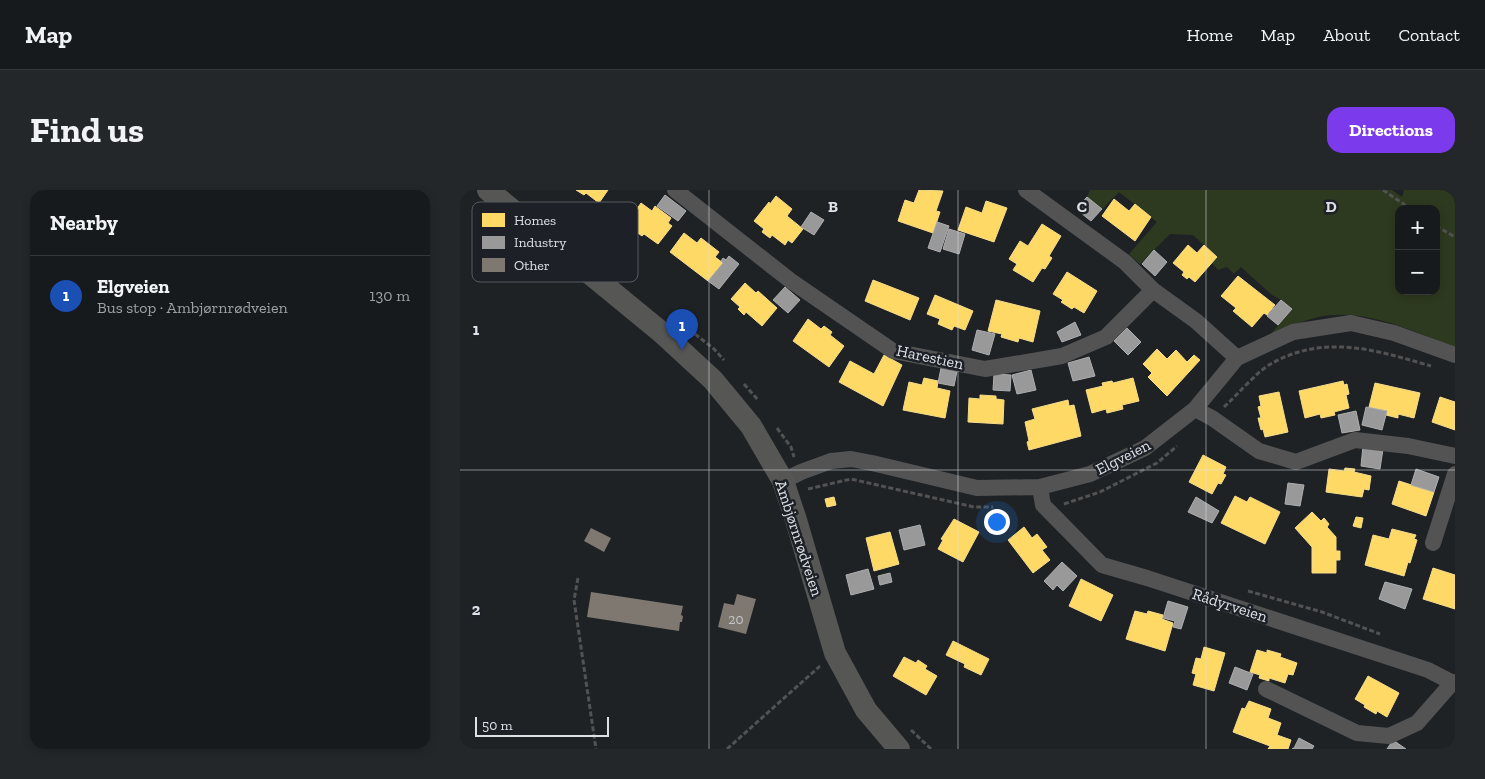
<!DOCTYPE html>
<meta charset="utf-8">
<style>
body{margin:0;font-family:"Zilla Slab",serif;background:#242729;color:#f1f3f6}
.controls{position:absolute;right:15px;top:15px;display:grid;overflow:hidden;border-radius:10px;box-shadow:0 2px 8px #0003}
.controls button{width:45px;height:45px;display:grid;place-items:center;padding:0;border:0;border-bottom:1px solid #36383b;background:#171a1c;color:#f1f3f6;font:25px sans-serif}
.scale{position:absolute;left:15px;bottom:12px;width:134px;box-sizing:border-box;padding-left:5px;border:2px solid #dde0e4;border-top:0;font-size:14px;line-height:18px;white-space:nowrap;color:#dde0e4;-webkit-text-stroke:4px #1d2127;paint-order:stroke}
.you{position:absolute;left:536px;top:331px;width:18px;height:18px;margin:-12px;border:4px solid #fff;border-radius:50%;background:#1a73e8;box-shadow:0 0 0 8px #1a73e833}
.badge{display:grid;place-items:center;width:32px;height:32px;border-radius:50%;background:#7c3aed;color:#fff;font-size:16px;font-weight:700}
.pin{position:absolute;translate:-50% -41px;filter:drop-shadow(0 1px 2px #0008)}
.pin::after{content:'';position:absolute;top:26px;width:18px;height:15px;background:inherit;clip-path:polygon(0 0,100% 0,50% 100%)}
.list{margin:0;padding:0;list-style:none}
h2{display:flex;justify-content:space-between;align-items:center;height:65px;margin:0;padding:0 20px;font-size:21px}
h2 small{font-size:16px;font-weight:400;color:#9ea1a3}
.list li{display:grid;grid-template-columns:32px 1fr auto;gap:15px;align-items:center;box-sizing:border-box;height:80px;padding:0 20px;border-top:1px solid #36383b}
.list b{display:block;font-size:19px;white-space:nowrap}
.list p{margin:0;font-size:16px;white-space:nowrap;color:#9ea1a3}
.list em{font-size:16px;font-style:normal;color:#9ea1a3}
.map{position:relative;flex:none;width:995px;height:559px;overflow:hidden;border-radius:15px}
header{display:flex;align-items:center;gap:30px;box-sizing:border-box;height:70px;padding:0 25px;background:#171a1c;border-bottom:1px solid #36383b}
header strong{font-size:24px}
nav{display:flex;gap:28px;margin-inline-start:auto;font-size:18px}
.intro{display:flex;align-items:center;justify-content:space-between;box-sizing:border-box;height:120px;padding:0 30px}
h1{margin:0;font-size:35px}
.button{padding:12px 22px;border-radius:15px;background:#7c3aed;color:#fff;font-size:18px;font-weight:700}
main{display:flex;gap:30px;padding:0 30px}
aside{flex:1;background:#171a1c;border-radius:15px;box-shadow:0 2px 8px #0003}
.map>svg:first-child{display:block}
</style>
<header>
<strong>Map</strong>
<nav><a>Home</a><a>Map</a><a>About</a><a>Contact</a></nav>
</header>
<div class="intro"><h1>Find us</h1><a class="button">Directions</a></div>
<main>
<aside>
<h2>Nearby<small></small></h2>
<ul class="list">
<li><span class="badge" style="background:#1a4fb4">1</span><div><b>Elgveien</b><p>Bus stop · Ambjørnrødveien</p></div><em>130 m</em></li>
</ul>
</aside>
<div class="map">
<svg width="995" height="559" viewBox="0 0 995 559">
<rect width="100%" height="100%" fill="#1f2225"/>
<!-- green -->
<path fill="#2e3a1f" fill-rule="evenodd" d="M630,0H932L942,7L944,0H995V157C952,141 905,117 858,127C842,131 826,138 811,144L832,119L821,110L812,105L781,77L774,84L767,77L758,80L752,73L757,67L733,45L710,44L680,74L669,64L697,32L659,2L642,19L627,7ZM939,19H976V101H939Z"/>
<!-- homes -->
<path fill="#ffd966" stroke="#f5db8c" d="M116,0H148L139,13L126,3L124,5Z
M459,0L483,1L476,21L480,22L473,43L438,31L445,10L454,13Z
M316,6L332,19L327,26L343,39L332,53L328,50L325,55L312,45L310,48L302,42L304,39L294,31L309,12L310,14Z
M654,9L669,21L675,14L691,27L675,51L642,26Z
M526,11L547,18L534,52L498,40L506,17L522,23Z
M181,13L192,21L195,16L211,28L208,33L212,36L198,54L184,44L182,46L172,39L174,36L168,32Z
M582,34L601,46L589,66L592,68L585,79L582,78L573,92L553,80L557,74L549,69L560,51L568,56Z
M224,43L237,53L241,48L259,62L255,67L263,73L248,91L210,62Z
M728,55L737,63L744,55L757,67L735,92L729,87L727,89L722,85L724,82L713,73Z
M607,82L637,101L624,123L614,117L612,119L601,112L603,110L593,104Z
M778,86L815,115L807,125L804,123L792,137L773,121L776,118L761,106Z
M413,90L459,108L450,130L405,111Z
M285,93L296,103L298,101L317,118L302,136L286,122L284,125L278,119L280,117L271,109Z
M475,105L513,121L505,140L494,136L492,140L478,134L480,129L467,124Z
M536,110L580,121L573,152L559,148L558,152L541,147L542,144L528,141Z
M348,129L361,139L364,136L372,142L370,145L384,156L369,177L333,151Z
M697,159L707,169L716,160L727,172L734,165L740,170L707,206L688,187L692,183L683,174Z
M424,165L442,175L423,216L379,192L390,171L414,184Z
M464,188L478,191L477,198L490,201L485,228L443,220L449,192L462,195Z
M673,188L679,211L662,215L663,219L647,223L646,219L632,223L626,200L643,196L642,193L652,191L653,193Z
M883,191L884,195L887,194L889,204L886,205L889,218L874,222L875,225L861,228L860,224L845,228L839,201Z
M915,193L960,203L954,228L938,224V228L926,225L927,221L909,217Z
M819,202L828,242L805,247L803,239L801,240L798,228H801L798,217L801,216L799,206Z
M520,205L536,206V209L544,210L543,234L508,232L509,208L520,209Z
M980,207L995,212V240L972,232Z
M608,210L609,216L614,215L621,246L569,260L567,252L569,251L565,232L575,229L572,219Z
M743,265L766,277L763,284L766,285L761,294L758,293L752,304L729,292Z
M885,278L895,279L894,282L911,286L909,300L904,299L902,307L866,302L869,279L884,281Z
M939,291L974,302L966,326L932,314Z
M775,306L787,312L790,307L820,322L805,354L761,333Z
M374,307L376,315L367,317L365,309Z
M852,322L861,331L864,328L869,334L867,337L876,347V361H880V370H876V383H852V357L835,338Z
M896,327L903,328L901,338L893,336Z
M494,329L519,342L503,372L478,359L483,350L481,349Z
M564,337L572,348L577,344L587,357L582,360L590,370L573,383L548,350Z
M932,339L956,345L954,349L957,350L950,373L948,372L944,386L905,375L913,345L929,349Z
M430,342L439,374L414,381L406,348Z
M973,378L995,385V419L963,409Z
M621,389L653,405L641,431L609,416Z
M675,421L687,424L688,421L703,425L702,429L713,433L705,461L666,449Z
M493,451L529,469L521,485L504,477L505,474L486,465Z
M744,457L765,463L754,501L733,495L736,484L732,483L736,468L741,469Z
M797,460L807,463V460L821,464L820,467L837,473L833,485L828,484L825,493L809,488V491L799,488L800,485L790,482Z
M444,467L456,473L458,470L467,476L465,479L477,486L466,505L433,486Z
M908,486L939,503L927,527L917,521L916,524L904,517L905,515L895,509Z
M789,511L811,519L808,528L821,533L817,545L831,550L828,559H808L810,556L773,542L782,518L785,519Z"/>
<!-- industry -->
<path fill="#999" stroke="#adaeb0" d="M205,5L226,21L218,31L197,16Z
M627,7L642,19L631,31L616,19Z
M351,22L364,30L354,45L341,37Z
M477,32L489,36L480,62L468,58Z
M489,39L505,44L499,64L483,59Z
M694,60L707,72L695,86L682,74Z
M269,66L279,74L259,99L248,91L263,73L261,71L263,68L266,70Z
M325,97L340,110L328,123L313,110Z
M821,110L832,119L818,135L807,126Z
M615,132L621,145L602,152L597,142Z
M667,138L681,152L668,165L654,151Z
M517,140L535,144L529,165L512,160Z
M629,167L635,186L613,191L608,173Z
M481,178L497,181L494,196L478,193Z
M571,180L576,200L557,204L552,185Z
M534,184L551,185L550,201L533,200Z
M906,217L927,221L922,240L902,235Z
M896,221L900,240L882,243L878,225Z
M903,256L923,259L920,279L901,276Z
M956,279L979,287L974,302L951,295Z
M828,293L844,295L840,316L825,314Z
M736,307L759,321L752,333L728,322Z
M460,335L465,355L444,360L439,340Z
M602,372L617,386L603,401L597,395L593,400L584,391Z
M408,379L414,399L391,405L386,385Z
M430,383L432,392L420,395L418,386Z
M925,392L952,399L945,419L919,409Z
M708,411L728,417L721,439L713,437L715,431L703,428Z
M775,477L793,484L787,500L769,493Z
M839,548L854,556L852,559H832L834,558Z
M933,550L946,559H927Z"/>
<!-- building -->
<path fill="#7f7870" d="M131,338L151,348L144,362L124,351Z
M131,402L223,416L221,425L223,426L222,432H220L219,441L127,427Z
M277,404L296,409L286,444L258,437L264,413L274,415Z"/>
<g fill="none" stroke-linecap="round" stroke-linejoin="round">
<!-- path -->
<path stroke="#525253" stroke-width="3" stroke-dasharray="5 2.5" stroke-linecap="butt" d="M923,0L951,19
M976,36L995,47
M235,144L254,159L264,170
M284,194L298,210
M764,217C776,206 797,182 809,175C863,143 916,160 971,176
M317,238L331,257L334,267
M348,299L391,289L514,317H533
M604,314L640,302L697,273L717,256
M118,388L114,410L136,559
M788,401L862,422L920,444
M451,540L471,559
M267,559L360,476"/>
<!-- street -->
<path stroke="#535353" stroke-width="16" d="M215,0L331,91L433,161L525,179L602,166L646,147L693,100
M566,0L665,72L693,100L736,131L777,168
M735,219L752,228L799,261L836,272L895,250L948,256L995,266
M323,291L341,282L371,271L391,269L412,273L517,298L580,297L630,284L685,258L735,219L777,168L833,142L891,133L934,143L995,165
M580,297L583,315L642,375L687,388L968,480L995,494
M973,353L995,284
M806,499L897,543L929,546L957,533L993,492"/>
<!-- secondary -->
<path stroke="#565655" stroke-width="22" d="M28,0L201,142L253,190L291,236L323,291L336,330L375,463L406,520L439,559"/>
</g>
<!-- grid -->
<path fill="none" stroke="#dde0e4" stroke-width="1" stroke-opacity="0.55" d="M249,0V559M498,0V559M746,0V559M0,280H995"/>
<g text-anchor="middle" dominant-baseline="central" stroke-width="5" stroke-linejoin="round" paint-order="stroke">
<!-- number labels -->
<g font-size="14" fill="#c6c6c7">
<text x="276" y="429">20</text>
</g>
<!-- street labels -->
<g font-size="16" fill="#dde0e4" stroke="#1d2127">
<text transform="translate(470 167) rotate(12)">Harestien</text>
<text transform="translate(663 267) rotate(-27)">Elgveien</text>
<text transform="translate(339 348) rotate(72)">Ambjørnrødveien</text>
<text transform="translate(770 415) rotate(18)">Rådyrveien</text>
</g>
</g>
<!-- legend -->
<rect x="12" y="12" width="166" height="80" rx="8" fill="#1d2127" stroke="#575a60" stroke-width="1"/>
<rect x="22" y="23" width="23" height="14" fill="#ffd966"/>
<rect x="22" y="46" width="23" height="13" fill="#999"/>
<rect x="22" y="68" width="23" height="14" fill="#7f7870"/>
<g font-size="14" fill="#dde0e4">
<text x="54" y="35">Homes</text>
<text x="54" y="57">Industry</text>
<text x="54" y="80">Other</text>
</g>
<g font-size="16" text-anchor="middle" font-weight="bold" fill="#dde0e4" stroke="#1d2127" stroke-width="5" stroke-linejoin="round" paint-order="stroke">
<text x="373" y="22">B</text>
<text x="622" y="22">C</text>
<text x="871" y="22">D</text>
<text x="16" y="145">1</text>
<text x="16" y="425">2</text>
</g>
</svg>
<div class="controls">
<button>+</button>
<button>−</button>
</div>
<div class="scale">50 m</div>
<div class="you"></div>
<div class="pin badge" style="left:222px;top:160px;background:#1a4fb4">1</div>
</div>
</main>
